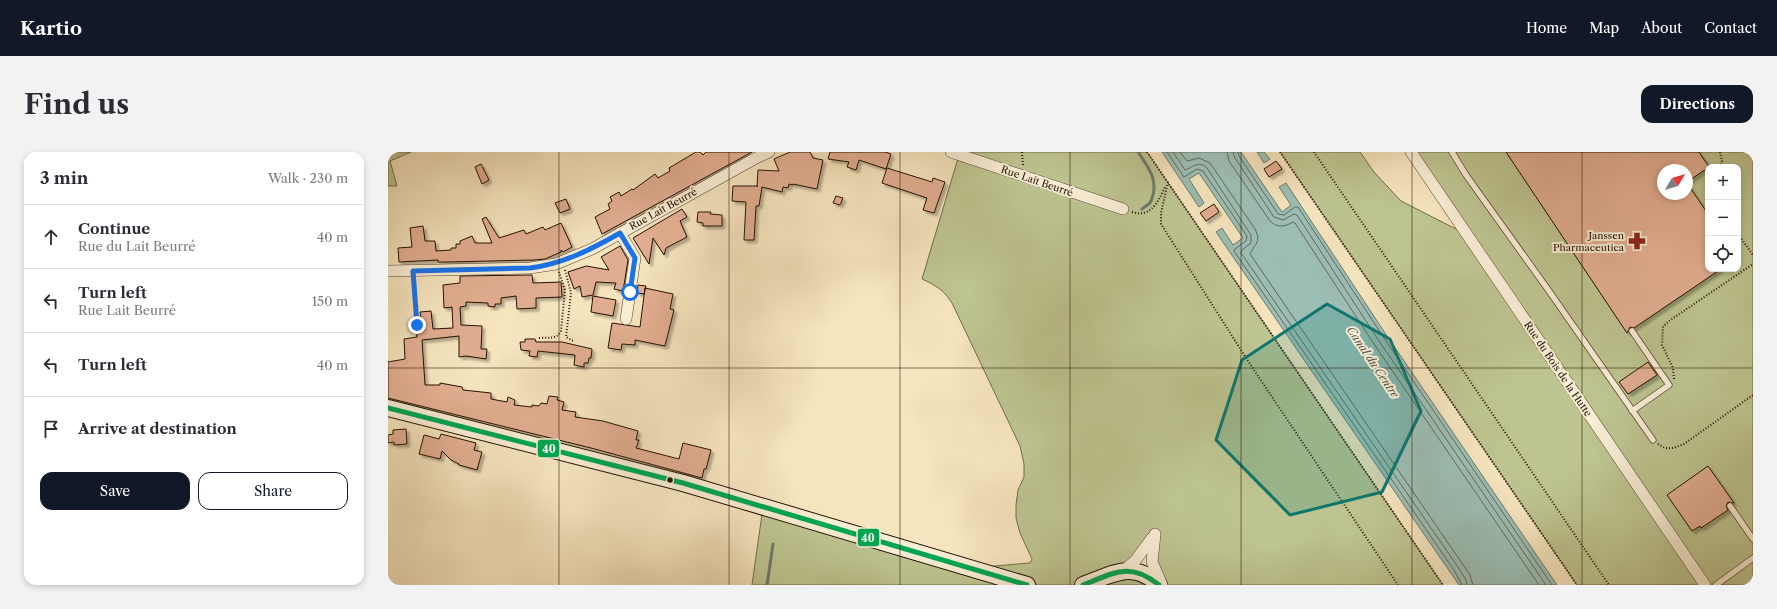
<!DOCTYPE html>
<meta charset="utf-8">
<style>
body{margin:0;font-family:"Libre Caslon Text",serif;background:#f2f2f3;color:#2b2b33}
.controls{position:absolute;right:12px;top:12px;display:grid;overflow:hidden;border-radius:8px;box-shadow:0 2px 6px #0003}
.controls button{width:36px;height:36px;display:grid;place-items:center;padding:0;border:0;border-bottom:1px solid #e1e1e2;background:#fff;color:#2b2b33;font:20px sans-serif}
.compass{position:absolute;left:1269px;top:12px;width:36px;height:36px;border-radius:50%;background:#fff;box-shadow:0 2px 6px #0003;rotate:52deg}
.stop{position:absolute;width:12px;height:12px;margin:-9px;border:3px solid #1a73e8;border-radius:50%;background:#fff}
.stop.end{background:#1a73e8;border-color:#fff;box-shadow:0 1px 4px #0008}
.list{margin:0;padding:0;list-style:none}
h2{display:flex;justify-content:space-between;align-items:center;height:52px;margin:0;padding:0 16px;font-size:17px}
h2 small{font-size:13px;font-weight:400;color:#7c7c81}
.list li{display:grid;grid-template-columns:26px 1fr auto;gap:12px;align-items:center;box-sizing:border-box;height:64px;padding:0 16px;border-top:1px solid #e1e1e2}
.list b{display:block;font-size:15px;white-space:nowrap}
.list p{margin:0;font-size:13px;white-space:nowrap;color:#7c7c81}
.list em{font-size:13px;font-style:normal;color:#7c7c81}
.actions{display:flex;gap:8px;padding:12px 16px}
.actions a{flex:1;padding:9px 0;border:1px solid #111827;border-radius:12px;text-align:center;font-size:14px;color:#111827}
.actions .main{background:#111827;color:#fff}
.icon{flex:none;width:22px;height:22px;fill:none;stroke:currentColor;stroke-width:2;stroke-linecap:round;stroke-linejoin:round}
.map{position:relative;flex:none;width:1365px;height:433px;overflow:hidden;border-radius:12px}
header{display:flex;align-items:center;gap:24px;box-sizing:border-box;height:56px;padding:0 20px;background:#111827;color:#fff}
header strong{font-size:19px}
nav{display:flex;gap:22px;margin-inline-start:auto;font-size:14px}
.intro{display:flex;align-items:center;justify-content:space-between;box-sizing:border-box;height:96px;padding:0 24px}
h1{margin:0;font-size:28px}
.button{padding:10px 18px;border-radius:12px;background:#111827;color:#fff;font-size:14px;font-weight:700}
main{display:flex;gap:24px;padding:0 24px}
aside{flex:1;background:#fff;border-radius:12px;box-shadow:0 2px 6px #0003}
.map>svg:first-child{display:block}
</style>
<header>
<strong>Kartio</strong>
<nav><a>Home</a><a>Map</a><a>About</a><a>Contact</a></nav>
</header>
<div class="intro"><h1>Find us</h1><a class="button">Directions</a></div>
<main>
<aside>
<h2>3 min<small>Walk · 230 m</small></h2>
<ul class="list">
<li><svg class="icon" aria-label="ahead" viewBox="0 0 24 24"><path d="M12 20V5M6 11l6-6 6 6"/></svg><div><b>Continue</b><p>Rue du Lait Beurré</p></div><em>40 m</em></li>
<li><svg class="icon" aria-label="left" viewBox="0 0 24 24"><path d="M17 20v-9H6M10 6l-5 5 5 5"/></svg><div><b>Turn left</b><p>Rue Lait Beurré</p></div><em>150 m</em></li>
<li><svg class="icon" aria-label="left" viewBox="0 0 24 24"><path d="M17 20v-9H6M10 6l-5 5 5 5"/></svg><div><b>Turn left</b></div><em>40 m</em></li>
<li><svg class="icon" aria-label="arrive" viewBox="0 0 24 24"><path d="M6 21V4h12l-3 4 3 4H6"/></svg><div><b>Arrive at destination</b></div></li>
</ul>
<div class="actions"><a class="main">Save</a><a>Share</a></div>
</aside>
<div class="map">
<svg width="1365" height="433" viewBox="0 0 1365 433">
<defs>
<filter id="shadow"><feDropShadow dx="3" dy="3" stdDeviation="1" flood-color="#0004"/></filter>
</defs>
<rect width="100%" height="100%" fill="#f5e4be"/>
<filter id="stains"><feTurbulence type="fractalNoise" baseFrequency=".005" numOctaves="4"/><feColorMatrix values="0 0 0 0 .2 0 0 0 0 .09 0 0 0 0 .02 0 0 0 .5 -.17"/></filter>
<radialGradient id="worn" r=".72"><stop offset=".6" stop-color="#630" stop-opacity="0"/><stop offset="1" stop-color="#630" stop-opacity=".3"/></radialGradient>
<!-- green -->
<path fill="#bdc490" stroke="#726b48" fill-rule="evenodd" d="M0,0H23L2,9L9,34H0Z
M563,0H759L1055,433H774L765,395L747,409L695,433H364L375,355L583,416L642,411L644,407L632,381L628,366V353L630,338L636,325V312L632,294L564,151C556,138 547,133 534,127L571,3Z
M892,0H972L986,20L1013,49L1066,76L1076,79L1023,0H1365V433H1189ZM1320,15H1350V117H1320ZM1275,18H1299V42H1275Z
M738,427L749,429L757,433H719L726,429Z"/>
<!-- water -->
<path fill="#9cbeb4" stroke="#6d796c" d="M774,0H853L894,60L903,53L891,35L898,31L999,184L1169,433H1071L828,80L834,76L845,93L855,86L811,21L801,27L816,51L811,55Z
M869,0H876L882,7L876,11Z"/>
<g fill="none" stroke-linecap="round" stroke-linejoin="round">
<!-- shore -->
<path stroke="#61685a" stroke-width="1" d="M779,0L796,25L809,17L815,19L859,84L858,89L847,97L846,99L1066,418L1074,433
M785,0L797,18C805,15 811,8 819,16L863,83V91L854,98L853,101L1070,415L1078,428L1079,433
M792,0L799,9L811,6L822,11L867,77C874,91 866,92 862,102L1082,423L1085,433
M839,0L841,9L882,69C889,76 897,75 905,70L907,71L986,192L1151,433
M845,0L847,6L886,65L895,68L906,62L909,63L991,189L1158,433
M850,0L851,4L890,62L896,63L907,55H910L996,186L1164,433"/>
<!-- stream -->
<path stroke="#6d796c" stroke-width="3" d="M750,0C762,17 772,31 762,51L754,57
M379,433L385,392"/>
</g>
<!-- building -->
<path fill="#e1ad90" stroke="#261201" filter="url(#shadow)" d="M308,0H312L315,3L318,0H364L214,82L207,65L222,57L220,52L224,49L222,45L231,40L233,44L244,37L245,38L267,22L270,26L282,19L281,16Z
M402,0H422L425,6L435,8L429,37L405,32V33L401,32L400,36L395,35L394,40L374,35L371,54H368L366,88H356L358,50L344,49L345,34H370H369L370,18L391,19L386,7Z
M442,0H497L503,2L498,17L471,8L468,18L459,15L461,10L440,7Z
M1118,0H1311L1321,15L1299,30V18H1275V42H1299V31L1320,62V117H1333L1246,176L1242,175L1239,181Z
M888,9L894,17L881,25L876,17Z
M93,12L101,28L94,32L87,15Z
M499,16L544,30L545,26L557,30L546,61L535,58L539,46L494,31Z
M448,44L455,46L452,53L445,51Z
M178,47L182,57L172,61L167,51Z
M826,52L831,60L818,69L812,61Z
M294,57L299,65L292,69L299,85L278,96L276,103L265,86L261,112L245,86Z
M310,60H323L322,62L334,63V74H315V71L309,70Z
M98,65L111,86L136,78L138,82L155,75L157,78L173,71L184,95L175,100L173,98V100L157,107L146,108L59,110H50V108L11,110L10,96L24,95L22,76L35,74L37,89H47L48,99L63,98V96H68V92H72V89L84,84L87,91H104L94,67Z
M232,94L240,108L235,139L226,137L228,131L208,130L205,143L194,145L192,134L186,137L180,120L198,114L221,118L213,105Z
M144,123L145,131L173,130L174,145L148,146V156L129,157L128,144L113,146V152H107V155L100,154V151L78,150V154L72,155L73,173L94,174L93,197H99L98,207L78,204L71,205V184L34,188L37,233H52V231L74,235L75,238L103,241V247L119,250L120,245L127,248L126,253L144,255V253L151,254L153,251L159,252L161,244L170,245L169,248L176,250L174,258L188,260L187,265L215,269L250,279L248,288H251L248,296L291,307L295,291L323,298L318,317H316L314,326L203,296L0,246V210L17,207L16,187L29,185L28,174L34,173L32,160L43,159L45,177L65,176L64,155L56,156L55,133L72,131V124Z
M250,133L258,134L256,142L249,141Z
M257,136L285,142L282,157L286,158L277,194L247,188V193L234,192L233,198L220,196L224,171L252,175Z
M205,144L228,148L225,164L203,160Z
M137,187H147L148,190H174L204,197L203,206H201L200,211H196V215L186,213L187,203L150,199L149,205L141,204L142,199L133,198L132,190H137Z
M1260,210L1269,223L1240,242L1231,230Z
M18,277L19,292L6,293V290L0,291V283L5,282V278Z
M53,282L88,291L86,298L94,300L89,318L71,313V312L63,308L54,299L52,307L31,302L36,283L51,287Z
M1320,314L1346,351L1340,350L1338,354L1340,358L1313,376L1312,374L1304,379L1279,343Z"/>
<g fill="none" stroke-linecap="round" stroke-linejoin="round">
<!-- lane casing -->
<g stroke="#5a4630" stroke-width="7">
<path id="lane" d="M1064,0L1078,23L1161,139L1265,288
M1244,179L1281,233L1244,259
M1342,354L1365,387
M1328,433L1365,406"/>
</g>
<!-- street casing -->
<g stroke="#5a4630" stroke-width="12">
<path id="street" d="M563,0L735,57
M1023,0L1317,433
M232,81L247,106L238,167
M0,119L142,116L168,112L204,97L368,6L381,0
M767,382L764,410L774,433
M735,419L747,409L764,386"/>
</g>
<!-- secondary casing -->
<g stroke="#261201" stroke-width="18">
<path id="secondary" d="M0,256L295,331L639,433
M695,433C723,423 745,407 771,433"/>
</g>
<!-- path -->
<path stroke="#261201" stroke-width="2" stroke-dasharray="1 2" stroke-linecap="butt" d="M634,0L635,13
M759,0L1055,433
M892,0L1189,433
M926,0L1221,433
M1332,0L1334,9L1332,15
M780,30L773,61V72L860,209L1010,433
M744,60C763,66 770,50 777,35
M1350,82L1365,103
M177,118L183,141L178,185L185,189
M26,129L29,173
M151,186C160,185 169,188 173,179L177,138L171,120
M1286,227L1285,216L1274,193L1275,175L1281,169L1365,112
M1270,292C1279,299 1286,296 1296,292L1365,243"/>
<!-- lane -->
<use href="#lane" stroke="#f8edd5" stroke-width="5.5"/>
<!-- street -->
<use href="#street" stroke="#f8edd5" stroke-width="11"/>
<!-- secondary -->
<use href="#secondary" stroke="#f8edd5" stroke-width="16"/>
<!-- bus-1 casing -->
<g stroke="#f8edd5" stroke-width="8">
<path id="bus-1" d="M0,256L295,331L639,433
M695,433C726,421 742,409 771,433"/>
</g>
<!-- bus-1 -->
<use href="#bus-1" stroke="#00a651" stroke-width="5"/>
</g>
<g fill="none" stroke-linecap="round" stroke-linejoin="round">
<!-- route -->
<path stroke="#1a73e8" stroke-width="5" d="M29,173L25,119L142,116C175,112 204,97 232,81L247,106L242,140"/>
</g>
<!-- marked area -->
<path fill="#0f766e" fill-opacity="0.2" stroke="#0f766e" stroke-width="3" stroke-linejoin="round" d="M939,152L1002,187L1033,259L994,340L902,363L828,288L854,208Z"/>
<!-- grid -->
<path fill="none" stroke="#261201" stroke-width="1" stroke-opacity="0.55" d="M171,0V433M341,0V433M512,0V433M682,0V433M853,0V433M1024,0V433M1194,0V433M0,216H1365"/>
<!-- icons -->
<defs>
<g id="pharmacy-bare" transform="scale(1.38)"><path d="M-2-6h4v4h4v4h-4v4h-4v-4h-4v-4h4Z" fill="#8f2418" stroke="#f8edd5" stroke-width="2.5" paint-order="stroke"/></g>
</defs>
<g fill-rule="evenodd">
<use href="#pharmacy-bare" x="1249" y="89"/>
</g>
<!-- markers -->
<circle fill="#261201" stroke="#f8edd5" stroke-width="1.5" cx="282" cy="328" r="3.5"/>
<g text-anchor="middle" dominant-baseline="central" stroke-width="4" stroke-linejoin="round" paint-order="stroke">
<!-- street labels -->
<g font-size="10" fill="#261201" stroke="#f8edd5">
<text transform="translate(649 29) rotate(19)">Rue Lait Beurré</text>
<text transform="translate(275 57) rotate(-29)">Rue Lait Beurré</text>
<text transform="translate(1170 217) rotate(56)">Rue du Bois de la Hutte</text>
</g>
<!-- poi labels -->
<g font-size="10" fill="#261201" stroke="#f8edd5" text-anchor="end">
<text x="1236" y="83">Janssen<tspan x="1236" dy="12">Pharmaceutica</tspan></text>
</g>
<!-- water labels -->
<g font-size="11" font-style="italic" fill="#4f4e40" stroke="#f8edd5">
<text transform="translate(985 210) rotate(56)">Canal du Centre</text>
</g>
</g>
<g stroke="#f8edd5" stroke-width="1.5">
<rect x="149" y="287" width="23" height="19" rx="4" fill="#00a651"/>
<rect x="469" y="376" width="23" height="19" rx="4" fill="#00a651"/>
</g>
<g font-size="11" text-anchor="middle" font-weight="bold" fill="#fff">
<text x="161" y="301">40</text>
<text x="480" y="390">40</text>
</g>
<rect width="100%" height="100%" filter="url(#stains)"/>
<rect width="100%" height="100%" fill="url(#worn)"/>
</svg>
<div class="controls">
<button>+</button>
<button>−</button>
<button><svg class="icon" aria-label="locate" viewBox="0 0 24 24"><circle cx="12" cy="12" r="6"/><path d="M12 2v4M12 18v4M2 12h4M18 12h4"/></svg></button>
</div>
<svg class="compass" viewBox="-18 -18 36 36"><path d="M0-13l5 13h-10z" fill="#e53935"/><path d="M0 13l5-13h-10z" fill="#7c7c81"/></svg>
<div class="stop" style="left:242px;top:140px"></div>
<div class="stop end" style="left:29px;top:173px"></div>
</div>
</main>
